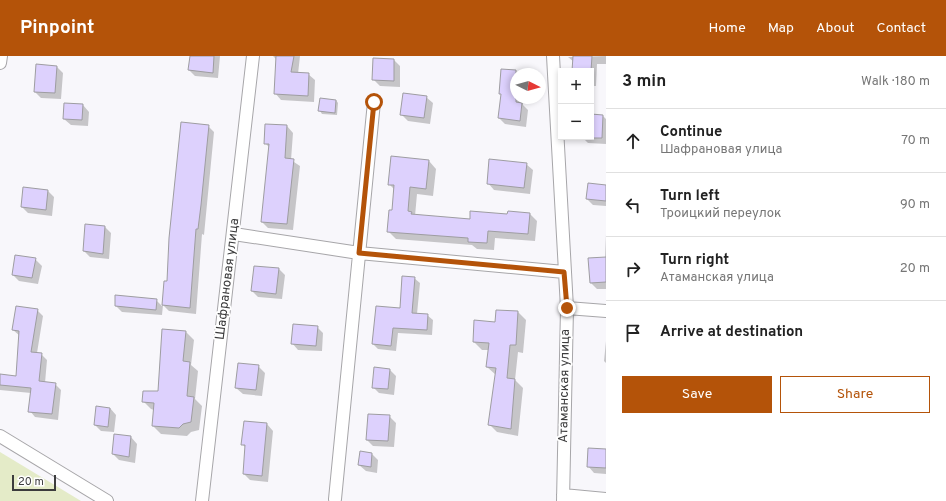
<!DOCTYPE html>
<meta charset="utf-8">
<style>
body{margin:0;font-family:Overpass,sans-serif;background:#f2f2f2;color:#222}
.controls{position:absolute;right:12px;top:12px;display:grid;overflow:hidden;border-radius:0px;box-shadow:0 2px 6px #0003}
.controls button{width:36px;height:36px;display:grid;place-items:center;padding:0;border:0;border-bottom:1px solid #e0e0e0;background:#fff;color:#222;font:20px sans-serif}
.compass{position:absolute;left:510px;top:12px;width:36px;height:36px;border-radius:50%;background:#fff;box-shadow:0 2px 6px #0003;rotate:96deg}
.scale{position:absolute;left:12px;bottom:10px;width:44px;box-sizing:border-box;padding-left:4px;border:2px solid #3c3c3d;border-top:0;font-size:11px;line-height:14px;white-space:nowrap;color:#3c3c3d;-webkit-text-stroke:3px #fff;paint-order:stroke}
.stop{position:absolute;width:12px;height:12px;margin:-9px;border:3px solid #b45309;border-radius:50%;background:#fff}
.stop.end{background:#b45309;border-color:#fff;box-shadow:0 1px 4px #0008}
.list{margin:0;padding:0;list-style:none}
h2{display:flex;justify-content:space-between;align-items:center;height:52px;margin:0;padding:0 16px;font-size:17px}
h2 small{font-size:13px;font-weight:400;color:#767676}
.list li{display:grid;grid-template-columns:26px 1fr auto;gap:12px;align-items:center;box-sizing:border-box;height:64px;padding:0 16px;border-top:1px solid #e0e0e0}
.list b{display:block;font-size:15px;white-space:nowrap}
.list p{margin:0;font-size:13px;white-space:nowrap;color:#767676}
.list em{font-size:13px;font-style:normal;color:#767676}
.actions{display:flex;gap:8px;padding:12px 16px}
.actions a{flex:1;padding:9px 0;border:1px solid #b45309;border-radius:0px;text-align:center;font-size:14px;color:#b45309}
.actions .main{background:#b45309;color:#fff}
.icon{flex:none;width:22px;height:22px;fill:none;stroke:currentColor;stroke-width:2;stroke-linecap:round;stroke-linejoin:round}
.map{position:relative;flex:none;width:606px;height:445px;overflow:hidden}
header{display:flex;align-items:center;gap:24px;box-sizing:border-box;height:56px;padding:0 20px;background:#b45309;color:#fff}
header strong{font-size:19px}
nav{display:flex;gap:22px;margin-inline-start:auto;font-size:14px}
main{display:flex}
aside{flex:1;background:#fff}
.map>svg:first-child{display:block}
</style>
<header>
<strong>Pinpoint</strong>
<nav><a>Home</a><a>Map</a><a>About</a><a>Contact</a></nav>
</header>
<main>
<div class="map">
<svg width="606" height="445" viewBox="0 0 606 445">
<rect width="100%" height="100%" fill="#f8f7fb"/>
<!-- green -->
<path fill="#e4ebc8" d="M0,396L81,445H0Z"/>
<!-- shadow -->
<path fill="#0003" d="M191,0H220L218,22L195,20L189,14Z
M273,0H300L298,18H308L315,24L314,46L281,44L275,37L277,4Z
M606,0V8H597L596,30H591V15H573L574,6L568,1Z
M374,3L394,4L400,10V31L380,30L374,24Z
M57,11L63,17L61,43L41,42L35,36Z
M502,14L519,16L522,18H516V42H523V49L528,54L526,71L505,68L499,62L502,39L500,37Z
M426,41L433,47L430,68L408,65L401,58Z
M336,44L338,47L337,59L322,58L320,55Z
M83,49L89,56L88,70L71,69L64,63Z
M591,59L603,60L606,63V88L588,87L582,81H591Z
M208,70L214,76L204,179L202,178L196,258L169,255L163,249L162,259L122,256L116,250V240L156,244L162,250L165,226H168Z
M287,70L293,77L291,104L300,110L293,174L268,172L262,166L270,92L265,87Z
M392,101L429,105L436,113L433,140L417,138L415,160L471,164L530,158L537,165L535,185L495,182L494,194L477,193L472,189L396,183L388,175L393,156L395,134L389,128Z
M526,108L533,114L530,138L494,134L488,127Z
M606,130V150L593,149L587,143Z
M48,135L54,141L52,160L28,157L22,151Z
M86,169L105,171L111,177L109,203L90,201L84,195Z
M606,178V233H597L591,227L605,202Z
M35,203L42,210L38,228L19,225L13,219Z
M279,213L285,219L282,243L258,241L252,235Z
M414,222L420,227L417,258L427,259L433,264L432,279L398,277L396,295L378,293L373,288L401,253Z
M37,254L43,260L37,297L41,298L47,304L45,327L55,328L61,334L58,364L35,361L30,355L31,337L0,334V319L17,321L20,280L13,274Z
M518,256L526,264L523,297L518,296L515,324L523,332L518,380L497,376L489,368L496,319L487,311L489,294H482L474,286L496,267Z
M317,271L323,277L322,295L298,294L292,287Z
M186,276L194,284L191,309L198,315L195,343L202,350L199,374L191,376L187,380L161,378L153,370L154,354L151,353L143,345L159,336Z
M606,285V307L604,305Z
M258,310L265,317L262,340L243,338L236,332Z
M390,314L396,320L394,339L379,337L373,331Z
M110,352L116,359L114,376L101,375L95,369Z
M389,360L396,367L394,391L373,390L367,384Z
M267,368L273,375L268,426L250,424L244,418L246,392L243,389Z
M115,379L131,381L137,388L135,407L119,404L113,398Z
M606,394V418L594,417L588,410Z
M372,398L378,404L377,417L366,415L359,409Z"/>
<!-- building -->
<path fill="#ddd1fd" stroke="#9e9da1" d="M190,0H214L213,17L188,14Z
M276,0H294L291,16L309,17L308,40L274,38Z
M573,0H592L591,15H572Z
M373,2L394,3V25L372,24Z
M36,8L57,10L55,37L34,36Z
M501,13L516,14V46L522,47L520,65L498,62L501,38H499Z
M403,37L427,40L424,62L400,59Z
M320,42L336,44L335,57L318,55Z
M64,47L83,48L82,64L63,63Z
M591,58L603,59L602,82H591Z
M181,66L209,69L201,149L198,173H196L190,252L162,249L164,225H167L169,182Z
M265,68L287,69L285,102L294,103L287,168L261,166L269,88H264Z
M391,100L429,104L426,133L410,131L408,155L412,156L411,158L470,163V155L507,158L508,155L530,157L528,178L488,175L487,187L468,186V182L387,176L389,154H392L394,129H388Z
M489,103L527,107L524,132L487,128Z
M588,127L606,129V145L586,143Z
M23,131L48,134L46,154L21,151Z
M85,168L105,170L103,198L83,195Z
M15,199L36,202L32,222L12,219Z
M606,201V226L590,227L588,202Z
M254,210L279,212L276,238L251,235Z
M402,220L415,221L412,257L428,258L427,274L393,272L391,290L372,288L376,250L400,252Z
M115,239L157,243L156,254L115,250Z
M16,250L38,253L31,296L42,297L39,325L56,327L52,358L28,356L31,332L0,329V318L16,320L19,275L12,274Z
M496,254L518,255L516,289H510L507,322L515,323L511,373L488,369L496,312L486,311L489,287L473,286L474,264L495,266Z
M293,268L318,270L316,290L291,288Z
M162,273L186,275L183,305L190,306L187,340L194,341L191,366L183,368L179,372L152,370L154,347L142,346L143,335H158Z
M238,307L259,309L256,334L235,332Z
M374,311L390,313L388,333L372,332Z
M96,350L110,352L108,371L94,369Z
M368,358L390,359L388,385L366,384Z
M244,365L267,367L262,420L243,418L245,389H241Z
M114,378L131,380L129,401L112,398Z
M588,392L606,393V412L587,411Z
M360,395L372,397L371,411L358,409Z"/>
<g fill="none" stroke-linecap="round" stroke-linejoin="round">
<!-- street casing -->
<g stroke="#a7a6a9" stroke-width="14">
<path id="street" d="M553,0L567,252L563,445
M0,7L1,0
M234,178L359,197L564,216
M567,252L606,255
M0,380L107,445
M563,439L606,443
M335,443L374,46
M202,445L253,0"/>
</g>
<!-- street -->
<use href="#street" stroke="#fff" stroke-width="12"/>
</g>
<g fill="none" stroke-linecap="round" stroke-linejoin="round">
<!-- route -->
<path stroke="#b45309" stroke-width="5" d="M374,46L359,197L564,216L567,252"/>
</g>
<g text-anchor="middle" dominant-baseline="central" stroke-width="3.5" stroke-linejoin="round" paint-order="stroke">
<!-- street labels -->
<g font-size="13" fill="#3c3c3d" stroke="#fff">
<text transform="translate(228 223) rotate(-83)">Шафрановая улица</text>
<text transform="translate(565 330) rotate(-89)">Атаманская улица</text>
</g>
</g>
</svg>
<div class="controls">
<button>+</button>
<button>−</button>
</div>
<svg class="compass" viewBox="-18 -18 36 36"><path d="M0-13l5 13h-10z" fill="#e53935"/><path d="M0 13l5-13h-10z" fill="#767676"/></svg>
<div class="scale">20 m</div>
<div class="stop" style="left:374px;top:46px"></div>
<div class="stop end" style="left:567px;top:252px"></div>
</div>
<aside>
<h2>3 min<small>Walk · 180 m</small></h2>
<ul class="list">
<li><svg class="icon" aria-label="ahead" viewBox="0 0 24 24"><path d="M12 20V5M6 11l6-6 6 6"/></svg><div><b>Continue</b><p>Шафрановая улица</p></div><em>70 m</em></li>
<li><svg class="icon" aria-label="left" viewBox="0 0 24 24"><path d="M17 20v-9H6M10 6l-5 5 5 5"/></svg><div><b>Turn left</b><p>Троицкий переулок</p></div><em>90 m</em></li>
<li><svg class="icon" aria-label="right" viewBox="0 0 24 24"><path d="M7 20v-9h11M14 6l5 5-5 5"/></svg><div><b>Turn right</b><p>Атаманская улица</p></div><em>20 m</em></li>
<li><svg class="icon" aria-label="arrive" viewBox="0 0 24 24"><path d="M6 21V4h12l-3 4 3 4H6"/></svg><div><b>Arrive at destination</b></div></li>
</ul>
<div class="actions"><a class="main">Save</a><a>Share</a></div>
</aside>
</main>
